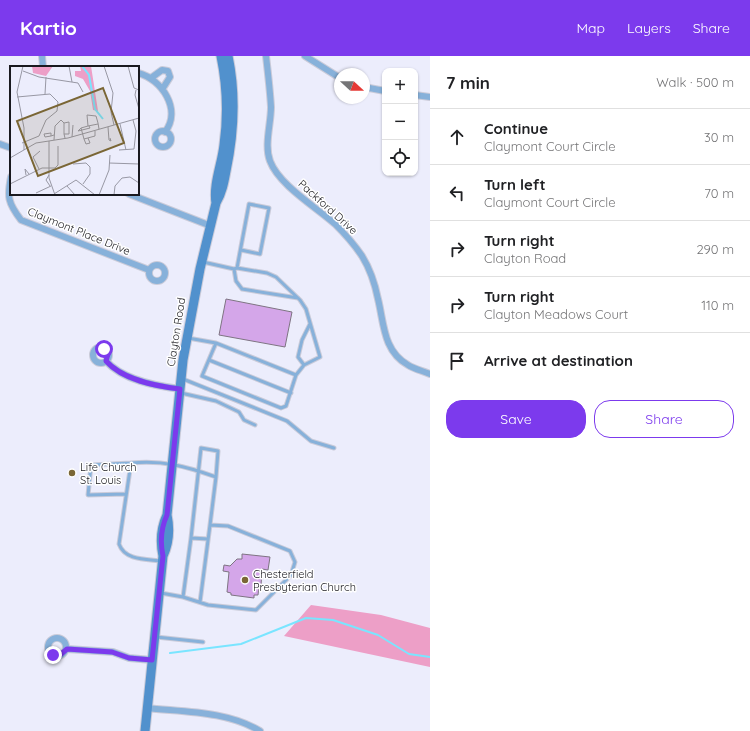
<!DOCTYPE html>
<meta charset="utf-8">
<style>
body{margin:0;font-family:Quicksand,sans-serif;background:#f2f2f2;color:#202124}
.controls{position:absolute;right:12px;top:12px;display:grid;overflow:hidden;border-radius:8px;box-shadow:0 1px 3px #0004}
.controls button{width:36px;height:36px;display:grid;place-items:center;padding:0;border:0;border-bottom:1px solid #e0e0e0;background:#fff;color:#202124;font:20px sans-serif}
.compass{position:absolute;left:334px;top:12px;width:36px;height:36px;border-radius:50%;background:#fff;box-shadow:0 1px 3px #0004;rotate:111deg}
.stop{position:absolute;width:12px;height:12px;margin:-9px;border:3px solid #7c3aed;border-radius:50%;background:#fff}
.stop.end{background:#7c3aed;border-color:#fff;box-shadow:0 1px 4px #0008}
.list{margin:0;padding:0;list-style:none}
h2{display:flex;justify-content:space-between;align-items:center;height:52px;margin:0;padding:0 16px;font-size:17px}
h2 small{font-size:13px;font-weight:400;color:#757577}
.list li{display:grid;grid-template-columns:26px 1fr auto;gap:12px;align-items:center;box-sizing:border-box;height:56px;padding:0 16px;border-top:1px solid #e0e0e0}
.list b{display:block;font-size:15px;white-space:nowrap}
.list p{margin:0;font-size:13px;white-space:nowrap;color:#757577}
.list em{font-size:13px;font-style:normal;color:#757577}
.actions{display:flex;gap:8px;padding:12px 16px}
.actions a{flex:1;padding:9px 0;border:1px solid #7c3aed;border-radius:16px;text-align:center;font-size:14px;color:#7c3aed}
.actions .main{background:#7c3aed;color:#fff}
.icon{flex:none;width:22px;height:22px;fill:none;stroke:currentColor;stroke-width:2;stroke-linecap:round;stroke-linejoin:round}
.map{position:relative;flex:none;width:430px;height:675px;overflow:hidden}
header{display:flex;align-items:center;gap:24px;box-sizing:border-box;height:56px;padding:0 20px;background:#7c3aed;color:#fff}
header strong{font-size:19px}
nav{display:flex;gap:22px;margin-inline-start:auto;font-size:14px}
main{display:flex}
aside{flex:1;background:#fff}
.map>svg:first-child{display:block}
</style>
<header>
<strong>Kartio</strong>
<nav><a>Map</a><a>Layers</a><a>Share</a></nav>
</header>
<main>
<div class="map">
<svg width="430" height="675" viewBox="0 0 430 675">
<rect width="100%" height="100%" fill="#ecedfc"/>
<!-- forest -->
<path fill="#ed9fc7" d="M311,549L381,559L430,572V611L284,580Z"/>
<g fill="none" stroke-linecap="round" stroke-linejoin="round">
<!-- stream -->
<path stroke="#7ae5ff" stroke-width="2" d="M170,597L241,588L306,562L333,564L378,579L409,598L430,601"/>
</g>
<!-- building -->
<path fill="#d4a6e9" stroke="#7e7482" d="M226,243L292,256L285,291L219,279Z
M242,498L270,501L268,514L262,513L261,530H259L258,539H254V542L231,539V537L227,536L229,516L223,515L224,509L230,510L237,503H242Z"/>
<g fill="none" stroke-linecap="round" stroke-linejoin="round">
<!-- service casing -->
<g stroke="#cacbd9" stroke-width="5">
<path id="service" d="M203,206L234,213L237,212L267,217L276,221L300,244L306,253L320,301L304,309L296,319
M237,212L249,148L269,152L260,198L241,194
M234,213L236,225L242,233L298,242
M188,282L216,287L296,319L286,350L281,352L202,320L216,287
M209,304L291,337
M304,309L298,301L302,284L310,268
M183,323L287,365L311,385L334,392
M181,337L216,345L239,356L244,364L255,369
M126,438L88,439L91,409L131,407
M208,483L191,482L201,392L218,395L216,421
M162,505C147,503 125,505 119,488L131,407C163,404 185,410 216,421L210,469
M161,537L183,541L208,549L256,554L291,519L295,506L290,495L228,470L210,469L200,546
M183,541L191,482
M156,581L203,586"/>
</g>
<!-- minor casing -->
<g stroke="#cacbd9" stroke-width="8">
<path id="minor" d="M42,0L43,11
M266,0C268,17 270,34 271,51C271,68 264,89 270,105C279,129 316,151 335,168C345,178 354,188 362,200C370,213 375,228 378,243C384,267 383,295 408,309C414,313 423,315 430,318
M305,0L340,22
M138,17C162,23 182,54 165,76
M151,22L162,14L168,15L170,21L163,32
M364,31L385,35
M415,39L430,41
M155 83a8 8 0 1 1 16 0a8 8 0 1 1-16 0Z
M0,88L11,92
M11,121C7,141 8,147 21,164L149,214
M129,138L211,170
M149 217a8 8 0 1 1 16 0a8 8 0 1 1-16 0Z
M93 299a8 8 0 1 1 16 0a8 8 0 1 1-16 0Z
M106,305C123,324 155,330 180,333
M48 591a9 9 0 1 1 18 0a9 9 0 1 1-18 0Z
M67,593L113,596L129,602L152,604
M147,652C184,656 227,655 260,675"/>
</g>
<!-- secondary casing -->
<g stroke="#cacbd9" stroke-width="11">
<path id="secondary" d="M216,147C222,137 224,126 226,115C234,77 236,38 228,0
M163,500C169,487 170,473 167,459L183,304L200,213L216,147C213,128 222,108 224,89C228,60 227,29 221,0
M145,675L163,500C160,486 161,472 167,459"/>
</g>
<!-- service -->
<use href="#service" stroke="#87b1da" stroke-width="3"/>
<!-- minor -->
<use href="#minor" stroke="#87b1da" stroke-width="6"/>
<!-- secondary -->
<use href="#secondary" stroke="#5191cd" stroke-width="9"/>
</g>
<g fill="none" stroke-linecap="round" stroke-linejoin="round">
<!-- route -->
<path stroke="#7c3aed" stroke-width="5" d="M53,599H60L67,593L112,596L129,602L152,604L163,500C160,486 161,472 167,459L180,333C155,330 123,324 106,305L108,298L104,293"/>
</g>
<!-- markers -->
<g fill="#7a6635" stroke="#fff" stroke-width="1.5">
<circle cx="72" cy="417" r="4"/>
<circle cx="245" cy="524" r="4"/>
</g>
<g text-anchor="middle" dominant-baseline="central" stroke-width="3" stroke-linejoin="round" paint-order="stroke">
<!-- street labels -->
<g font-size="11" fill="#19191f" stroke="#fff">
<text transform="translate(328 151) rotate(42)">Packford Drive</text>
<text transform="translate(79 175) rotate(22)">Claymont Place Drive</text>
<text transform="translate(176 276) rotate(-81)">Clayton Road</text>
</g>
<!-- poi labels -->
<g font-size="11" fill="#19191f" stroke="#fff" text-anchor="start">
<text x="80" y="411">Life Church<tspan x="80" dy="13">St. Louis</tspan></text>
<text x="253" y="518">Chesterfield<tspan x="253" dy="13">Presbyterian Church</tspan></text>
</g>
</g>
<!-- overview -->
<g transform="translate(10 10)">
<rect width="129" height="129" fill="#ecedfc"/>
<path d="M22,0H43L36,10L23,7ZM70,0H81L88,45L83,44L80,25L73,13L65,10V5H71Z" fill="#ed9fc7"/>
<path fill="none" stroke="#7ae5ff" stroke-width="2" d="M72,0L79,9L85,43L93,53"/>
<path fill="none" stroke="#9898a4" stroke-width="1" d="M13,0L7,26L14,62V84M59,0L62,16M94,0L103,27L101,46L104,59M118,0L124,22L129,24M13,5L29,11L68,17L73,26M126,24L125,29L129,43M35,28L36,11M7,31L40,28L48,36L47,45L36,54L29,70L12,77M123,54L126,65L124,83M88,58L78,60L77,49L86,50L88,57L89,63M110,58L116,84M78,60L71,62L74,73L85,70V65M98,61L99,74L101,75L100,72M71,62L68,65L80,62L79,60M54,68H59V56L54,57V68L55,72M41,70V67L34,68L35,71L41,70L44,69M62,71L63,59M74,73L76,78L80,77L78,72M44,74L45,60L51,54L54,57M39,75V112L45,129M109,84L124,83M0,92L26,77L58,72L129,52M99,97L129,98M63,98L76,97L80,101V108L73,118M29,103L23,91L30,85M16,109L15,103L19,108M39,109L36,114L40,120M0,118L32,102H45L48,99V80M57,120L65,129M26,127L41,120M44,128L66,114L85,129M89,129L99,104L100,89M104,129L105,120L112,112L120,111L129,117"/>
<path fill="#7a6635" fill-opacity="0.15" stroke="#7a6635" stroke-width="2" d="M93,22L114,77L28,110L7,55Z"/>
<rect width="129" height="129" fill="none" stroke="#19191f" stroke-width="2"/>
</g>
</svg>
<div class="controls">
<button>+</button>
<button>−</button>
<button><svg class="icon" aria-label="locate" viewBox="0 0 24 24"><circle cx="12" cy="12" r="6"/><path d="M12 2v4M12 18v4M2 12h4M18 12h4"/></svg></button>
</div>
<svg class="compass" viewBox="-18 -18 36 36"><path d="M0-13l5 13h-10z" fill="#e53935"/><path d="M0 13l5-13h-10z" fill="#757577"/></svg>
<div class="stop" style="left:104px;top:293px"></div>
<div class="stop end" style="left:53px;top:599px"></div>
</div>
<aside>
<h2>7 min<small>Walk · 500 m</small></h2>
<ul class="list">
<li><svg class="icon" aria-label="ahead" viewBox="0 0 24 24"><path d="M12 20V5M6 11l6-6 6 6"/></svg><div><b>Continue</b><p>Claymont Court Circle</p></div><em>30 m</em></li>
<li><svg class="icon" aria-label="left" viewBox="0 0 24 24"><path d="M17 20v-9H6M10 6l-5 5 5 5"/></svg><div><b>Turn left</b><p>Claymont Court Circle</p></div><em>70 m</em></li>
<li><svg class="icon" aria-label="right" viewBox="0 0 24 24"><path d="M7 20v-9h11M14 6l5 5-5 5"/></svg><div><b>Turn right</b><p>Clayton Road</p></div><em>290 m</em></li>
<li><svg class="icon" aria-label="right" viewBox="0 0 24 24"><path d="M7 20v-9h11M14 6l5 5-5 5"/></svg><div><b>Turn right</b><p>Clayton Meadows Court</p></div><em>110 m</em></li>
<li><svg class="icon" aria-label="arrive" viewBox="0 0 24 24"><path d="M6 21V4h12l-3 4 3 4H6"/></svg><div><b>Arrive at destination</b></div></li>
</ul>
<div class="actions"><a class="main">Save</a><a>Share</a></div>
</aside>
</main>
